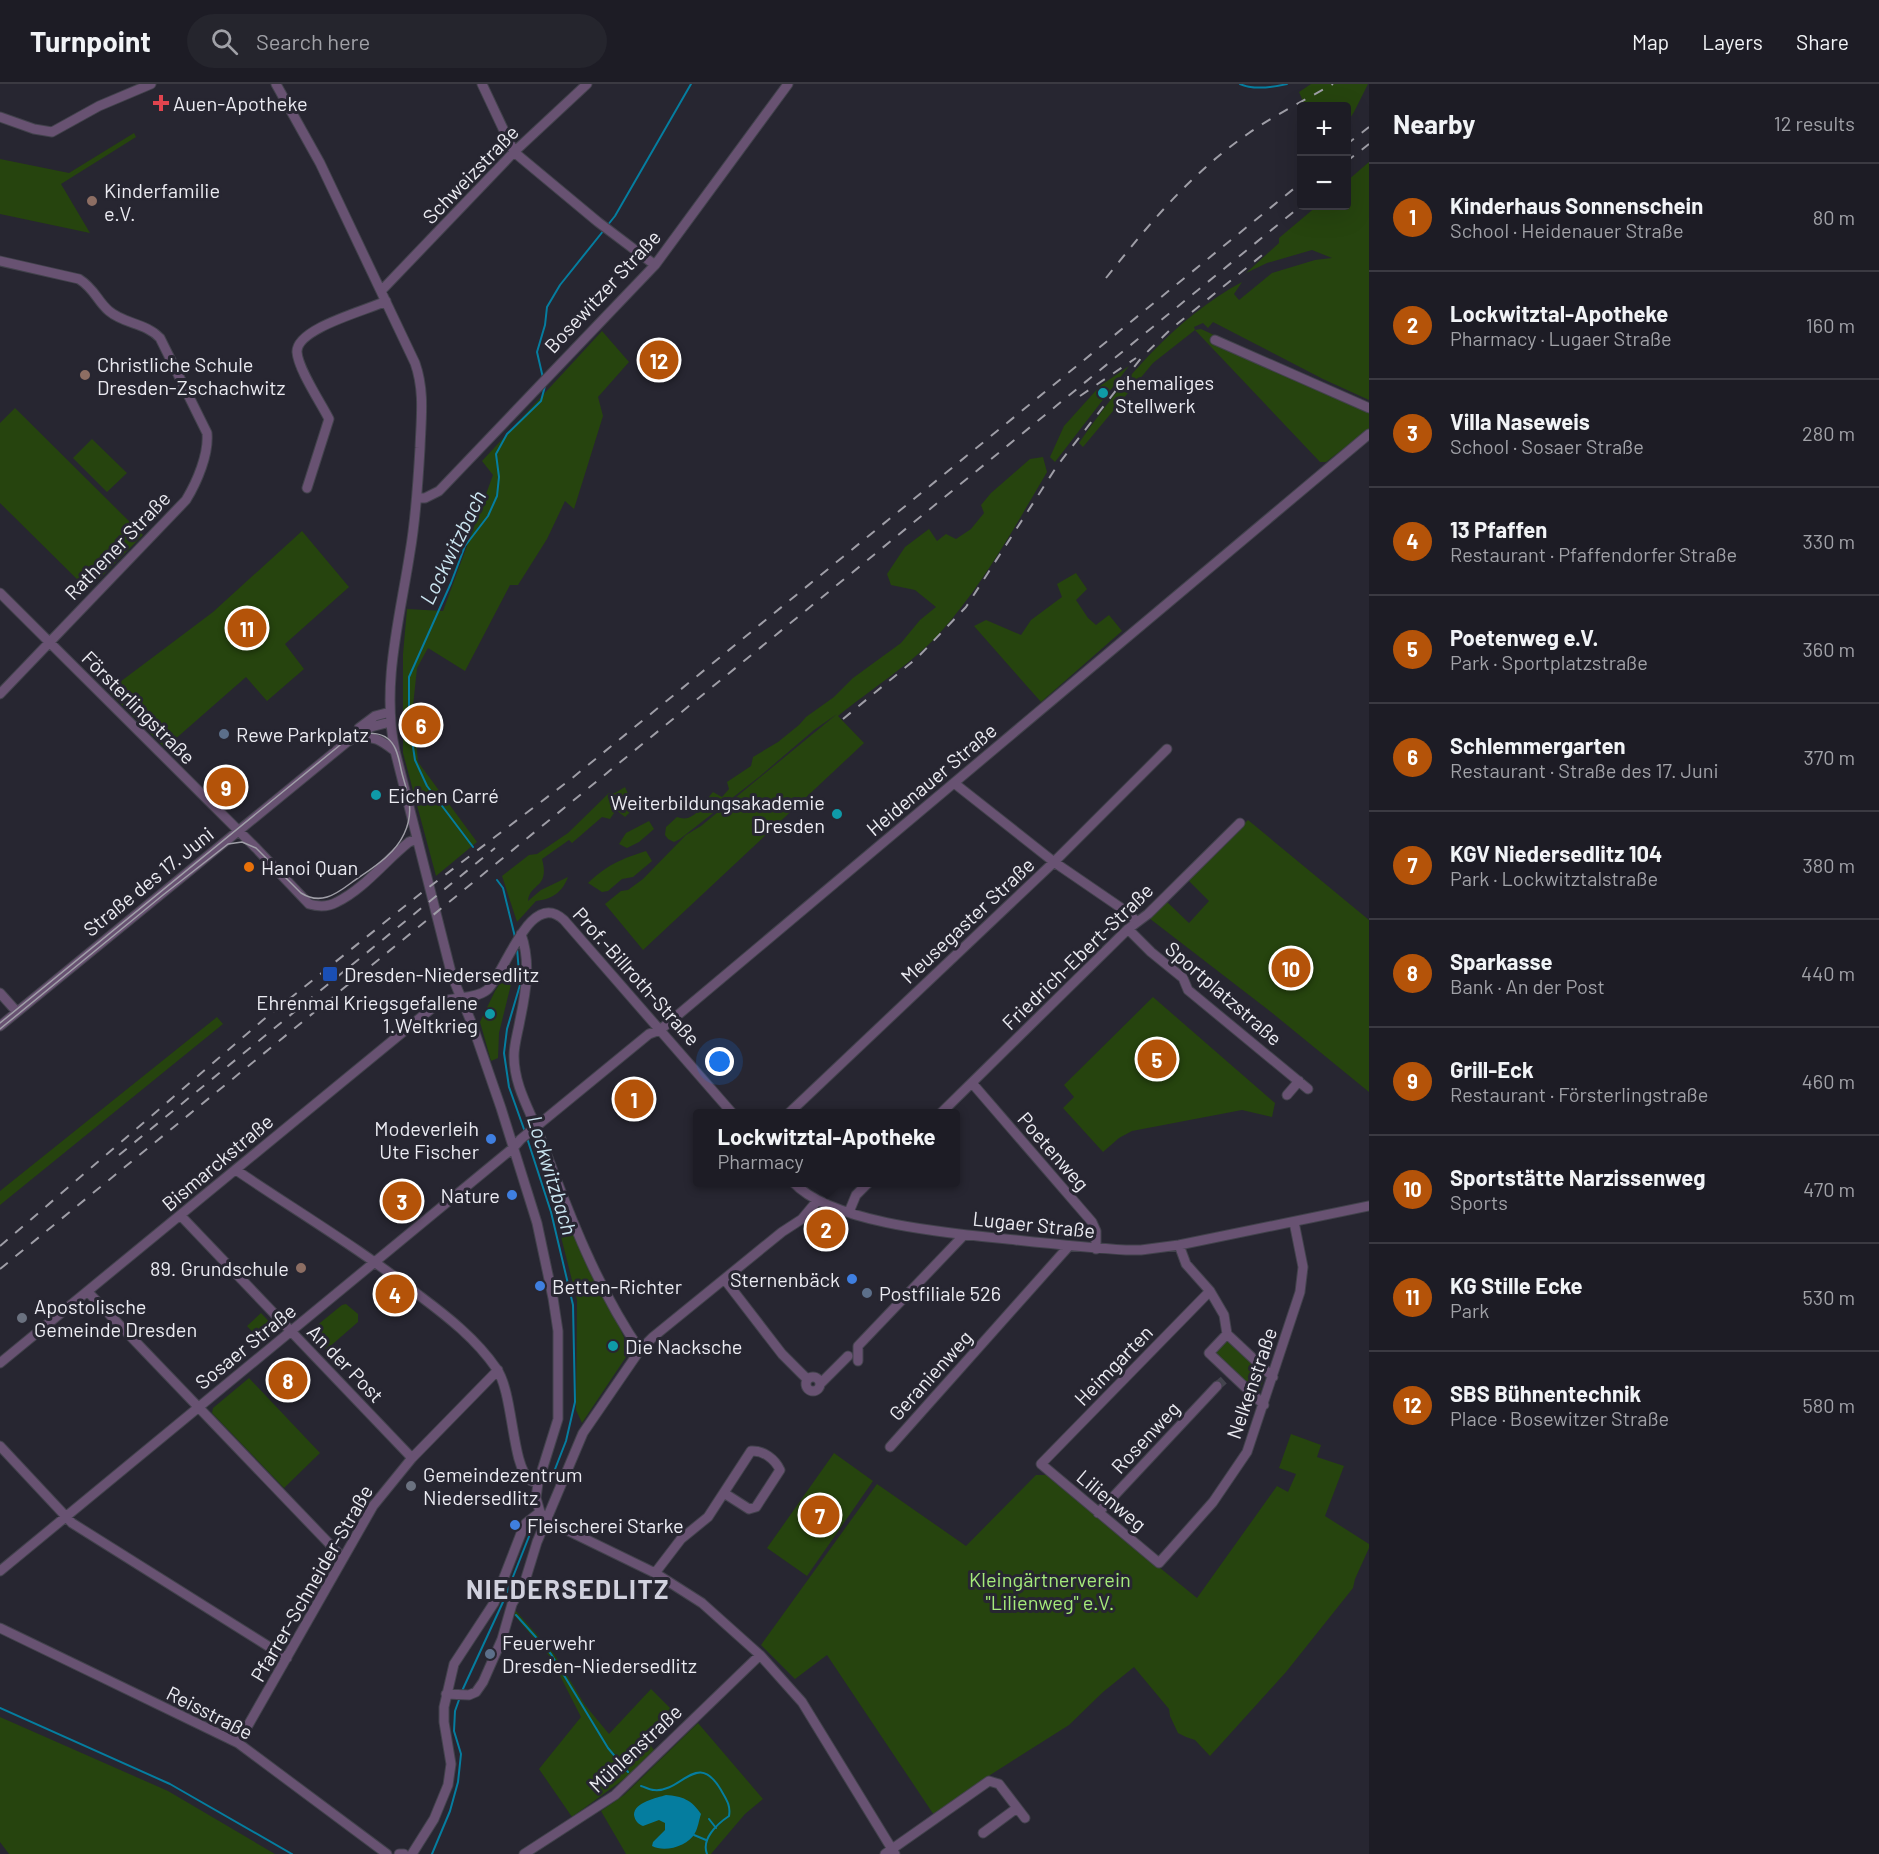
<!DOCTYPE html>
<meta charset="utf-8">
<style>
body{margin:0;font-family:Barlow,sans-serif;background:#25252d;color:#f1f3f6}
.controls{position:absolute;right:18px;top:18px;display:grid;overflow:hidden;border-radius:6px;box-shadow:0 6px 24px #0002}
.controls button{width:54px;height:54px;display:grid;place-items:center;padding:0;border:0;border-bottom:2px solid #3b3a42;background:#1d1c25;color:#f1f3f6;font:30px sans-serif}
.you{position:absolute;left:720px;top:978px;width:21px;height:21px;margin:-15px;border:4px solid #fff;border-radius:50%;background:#1a73e8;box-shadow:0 0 0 9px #1a73e833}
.badge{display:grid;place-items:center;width:39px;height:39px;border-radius:50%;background:#b45309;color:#fff;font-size:20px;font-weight:700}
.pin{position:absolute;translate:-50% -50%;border:3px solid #fff;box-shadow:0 2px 6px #0006}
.popup{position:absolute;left:693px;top:1025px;width:267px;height:78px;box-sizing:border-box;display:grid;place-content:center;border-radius:6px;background:#1d1c25;filter:drop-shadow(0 2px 4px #0005);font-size:20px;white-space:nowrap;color:#a0a1a7}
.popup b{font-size:22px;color:#f1f3f6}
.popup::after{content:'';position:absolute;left:50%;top:100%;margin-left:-12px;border:12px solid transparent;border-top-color:#1d1c25}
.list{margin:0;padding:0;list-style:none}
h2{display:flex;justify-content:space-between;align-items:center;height:78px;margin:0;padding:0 24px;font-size:26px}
h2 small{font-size:20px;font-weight:400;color:#a0a1a7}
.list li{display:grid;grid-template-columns:39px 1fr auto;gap:18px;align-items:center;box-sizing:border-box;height:108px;padding:0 24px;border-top:2px solid #3b3a42}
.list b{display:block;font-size:22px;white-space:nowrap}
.list p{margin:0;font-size:20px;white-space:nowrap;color:#a0a1a7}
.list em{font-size:20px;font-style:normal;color:#a0a1a7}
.icon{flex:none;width:33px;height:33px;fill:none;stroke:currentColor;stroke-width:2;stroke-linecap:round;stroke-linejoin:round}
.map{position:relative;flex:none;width:1369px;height:1770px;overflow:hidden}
header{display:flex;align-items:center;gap:36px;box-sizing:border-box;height:84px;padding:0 30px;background:#1d1c25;border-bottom:2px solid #3b3a42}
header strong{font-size:28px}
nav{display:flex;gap:33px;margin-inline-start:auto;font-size:21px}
.search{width:420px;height:54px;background:#25252d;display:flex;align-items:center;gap:15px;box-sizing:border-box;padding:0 21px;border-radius:33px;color:#a0a1a7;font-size:22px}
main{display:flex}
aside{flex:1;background:#1d1c25}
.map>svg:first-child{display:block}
</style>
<header>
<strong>Turnpoint</strong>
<div class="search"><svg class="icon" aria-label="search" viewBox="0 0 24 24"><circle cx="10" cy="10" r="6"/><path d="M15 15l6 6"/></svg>Search here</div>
<nav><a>Map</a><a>Layers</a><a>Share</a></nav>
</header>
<main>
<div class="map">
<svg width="1369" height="1770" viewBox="0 0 1369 1770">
<rect width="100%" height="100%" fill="#272631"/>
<!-- green -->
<path fill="#26440e" d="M1311,0H1368L1354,28L1347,39L1346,22H1305L1299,8Z
M134,49L136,53L61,100L90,149L0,130V75L69,89Z
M1369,78V316L1323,295L1213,238L1208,244L1203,239L1194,243L1195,246L1201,245L1214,251V259L1369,327V345L1326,378H1320L1195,246L1153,279L1083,363L1079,359C1122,297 1175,234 1242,198L1234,210L1239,216L1272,189L1315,176L1332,174L1312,166L1267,179L1246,189L1279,159V154L1317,122H1346L1347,97Z
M602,247L629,278L598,313L603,332L574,425L565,417L547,455L518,501H510L465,587L428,564L417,584L413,622L418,678L477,758L436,792L403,669V570L407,525L443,527L493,391L482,377Z
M1129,282L1055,378L1050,373L1064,342L1100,302Z
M15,324L143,451L88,506L0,419V339Z
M92,355L127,389L107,408L73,374Z
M1043,373L1047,388C1014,444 982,503 938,551C911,580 870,606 838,632L864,659L643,866L605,820L621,807L628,806L643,795L686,751L701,742L837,630L814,646L759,693L680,755L674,758L668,755L665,751L666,743L677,733C695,740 703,719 713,708L722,713L729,705L727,698L751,682L753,673L778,658L799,641L806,633L834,613L853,594L901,559L920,536L936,523L915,506L891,501L887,490L905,463L929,445L937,457L946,450L956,455L971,445L984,429L981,421L991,409L1030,375Z
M302,447L349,503L285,560L304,585L267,617L246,593L165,664L108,607L213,528Z
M1076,489L1087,505L1076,516L1088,534L1096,541L1109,531L1122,547L1041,618L974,542L986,536L1021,551L1031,536L1062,513L1057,500Z
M625,703L634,724L625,733L616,726L610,735L602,733L572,759L569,756L542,775C550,805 530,798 528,817L541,806L568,793C562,809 552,815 536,817L517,838L502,792L529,771L537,770L568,749L609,709H615Z
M1248,736L1369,836V1008L1271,928L1149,834L1167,818L1189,839L1209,817L1188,796Z
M649,737L654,745L639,758L627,764L619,760L626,749Z
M646,767L652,777L633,793L622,795L608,807L602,808L588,799C607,781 621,775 646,767Z
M512,880L514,888L499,949L498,974L491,977L480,938L495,907Z
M1153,913L1275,1019L1272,1033L1242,1026L1132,1047L1119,1054L1103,1068L1063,1024L1074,1013L1064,1001Z
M217,933L223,940L0,1121V1107Z
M539,1062L630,1267L582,1339L576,1326L577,1216L555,1129L534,1063Z
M346,1220L358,1230V1238L327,1265L319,1264L310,1255V1247L342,1221Z
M261,1229L278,1247L263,1259L247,1242Z
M1228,1257L1265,1291L1260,1307H1255L1216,1269L1225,1258Z
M249,1294L320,1369L284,1404L212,1329L213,1324Z
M1291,1350L1321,1361L1317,1373L1344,1382L1325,1432L1369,1460V1464L1355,1495L1353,1504L1286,1588L1210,1672L1195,1656L1186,1653L1178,1649L1170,1632L1169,1625L1134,1583L1103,1608L1069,1641L987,1693L934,1731L827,1571L795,1595L761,1561L877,1400L966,1462L1036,1391H1046L1197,1514L1277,1402L1288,1408L1296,1390L1279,1384Z
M834,1369L873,1397L807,1492L767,1464Z
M515,1526L554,1570L585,1621L609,1650L651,1605L680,1634L651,1662L654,1666L627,1693L572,1733L539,1685L581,1633L551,1574L514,1531Z
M0,1633L168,1707L275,1770H9L0,1758Z
M698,1639L763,1715L745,1730L711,1770H626L601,1727L624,1711Z"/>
<!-- water -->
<path fill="#057d9f" d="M666,1711C682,1712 692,1716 701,1730C699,1736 698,1744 695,1749C688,1762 665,1769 652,1762L653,1758L665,1746V1739L659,1736L643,1742C638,1740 635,1737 634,1731C634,1718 657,1714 666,1711Z"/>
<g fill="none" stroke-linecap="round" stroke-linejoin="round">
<!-- stream -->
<path stroke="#057d9f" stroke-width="2" d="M1240,0C1253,6 1274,3 1287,0
M607,142L615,132L691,0
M543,294L537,268L545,241L547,223L560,201L604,146
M473,763L427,702L415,676L409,636V593L451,499L465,462L488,432L497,412L499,393L496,370L507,350L541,317L545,302
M497,796L503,804L515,853
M517,864L520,901L507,945L504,969L509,1003L525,1048
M527,1054L551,1128L573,1221L575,1318L566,1357L550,1398
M516,1531L551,1570L608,1664L628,1688
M462,1607L503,1518L530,1450
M0,1624L170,1700L292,1770
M641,1702C645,1703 650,1706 654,1706C682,1709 697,1665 721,1706C726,1715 731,1721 729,1732C717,1740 701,1755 707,1770
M709,1735L716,1744
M694,1751L706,1756
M432,1770L450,1727L458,1698L461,1670L454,1647L455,1627L460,1613"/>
<!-- minor-tunnel -->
<path stroke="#44444e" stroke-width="9" stroke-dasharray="9 4.5" stroke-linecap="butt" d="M1217,1302L1225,1295"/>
<!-- minor casing -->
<g stroke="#42424c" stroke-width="11">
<path id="minor" d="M276,0L320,79L415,279C425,307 421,335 420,364C418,399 416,434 410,468C400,534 381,600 395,667L452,892L472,940L501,1024L537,1139L553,1214L558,1247V1335L538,1399L536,1414L540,1428L546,1436L655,1489L702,1519L760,1571L802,1618L895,1770
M482,0L514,68L598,138L655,181
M0,33L34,45L52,48L99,22L151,0
M0,177L79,195C95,205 97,217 109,227C124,240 146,239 160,254L207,349C209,370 197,398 186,416L0,610
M381,207L514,68L587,0
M1215,256L1369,324
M307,404L329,335C321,319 298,285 297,268C296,244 368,226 386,217
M417,414H425L439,407L655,181L788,0
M0,509L256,764L309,820C319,823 328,823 337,818C364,805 385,777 409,758L417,755
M359,644L375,632L390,628
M357,655C373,650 382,657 395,667
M954,699L1054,778L1127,828L1136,837
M1128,845L1151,868L1183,894L1188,906L1308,1005
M521,850C531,878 526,908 520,936C518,948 514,960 514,972C514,1001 529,1025 539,1050C567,1124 595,1201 640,1266
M0,909L17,928
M0,942L347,658L371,643L390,638
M972,999L1092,1138L1096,1147V1165
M1287,1011L1299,997
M788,1030L1054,778L1167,665
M940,1030L1128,845L1148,830L1240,739
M236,1086C298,1128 362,1166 420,1212C448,1233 476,1255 496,1284C514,1308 511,1382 530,1396C532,1397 535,1398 538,1399
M793,1098C832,1141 959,1150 1016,1156C1053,1160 1090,1164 1126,1166H1141L1179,1161L1369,1122
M849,1128L856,1111L869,1098
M181,1132L412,1374
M1179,1161L1186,1180L1210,1207L1224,1231L1227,1250
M725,1196L782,1270L807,1295
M1210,1207L1041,1380L1159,1479L1213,1418L1247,1368L1300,1208L1303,1183L1294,1138
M88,1208L343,1474
M1227,1250L1209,1269L1264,1321
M1227,1250L1273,1293
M858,1277V1262L964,1151
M0,1279L431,925C436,922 441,918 447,916C459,913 477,914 487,906C506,889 529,804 564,836L733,1030
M806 1300a7 7 0 1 1 14 0a7 7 0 1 1-14 0Z
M821,1299L848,1272
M0,1362L72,1439L287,1574
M890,1363L1069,1162
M1098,1429L1217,1302
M0,1487L513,1064L521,1055L649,950L660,946L1369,350
M655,1489L681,1455L708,1433L751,1367C763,1366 775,1375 780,1386L756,1423L749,1425L724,1409
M0,1544L238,1659L387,1770
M446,1610L469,1611L476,1608L483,1598L502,1555L512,1520L525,1497L537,1458L583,1349L640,1266L653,1253L782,1148L802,1135L817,1117
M238,1659L373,1422L412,1374L498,1286
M983,1749L1017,1724
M399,1770H404
M412,1770L434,1735L448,1701L451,1680L444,1638V1623L454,1580L494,1519L522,1447L526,1439L540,1428
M524,1770L615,1711L760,1571
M885,1770L989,1697L999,1700L1025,1734"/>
</g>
<!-- minor -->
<use href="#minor" stroke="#685272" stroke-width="9"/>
<!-- tram -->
<path stroke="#9f9ea7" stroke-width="1.5" d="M0,939L345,657C360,648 384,644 394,662C399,670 400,683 403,693C409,713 414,730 404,750C394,772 369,786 351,799C335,811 320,821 301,809L256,764L242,758L228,760L163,811L0,945"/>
<!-- rail -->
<path stroke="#9f9ea7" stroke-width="2" stroke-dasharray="10 10" stroke-linecap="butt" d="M1346,61L1369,43
M1346,78L1369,60
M1106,194C1149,140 1191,89 1249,49C1275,31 1305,16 1333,0
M1080,312L1136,274
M843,635L918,573L966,523L1057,382L1142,273L1171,245L1266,168
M119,1071L495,764
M0,1162L263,936L420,810L571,695L1302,98
M0,1185L1302,121"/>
</g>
<!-- markers -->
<path fill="#e0444e" stroke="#272631" stroke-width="2" d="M158 10h6v6h6v6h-6v6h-6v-6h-6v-6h6z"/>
<g fill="#8d6e63" stroke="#272631" stroke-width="2">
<circle cx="92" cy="117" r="6"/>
<circle cx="85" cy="291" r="6"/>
<circle cx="301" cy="1184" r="6"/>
</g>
<g fill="#0f9aa8" stroke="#272631" stroke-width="2">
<circle cx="1103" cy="309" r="6"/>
<circle cx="376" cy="711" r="6"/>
<circle cx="837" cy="730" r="6"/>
<circle cx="490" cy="930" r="6"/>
<circle cx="613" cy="1262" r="6"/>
</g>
<g fill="#5c6f8a" stroke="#272631" stroke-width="2">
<circle cx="224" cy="650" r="6"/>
<circle cx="867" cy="1209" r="6"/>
<circle cx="490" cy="1570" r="6"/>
</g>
<circle fill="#e8710a" stroke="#272631" stroke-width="2" cx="249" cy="783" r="6"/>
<rect fill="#1a4fb4" stroke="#272631" stroke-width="2" x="322" y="882" width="16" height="16" rx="3"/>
<g fill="#3f7fe0" stroke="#272631" stroke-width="2">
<circle cx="491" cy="1055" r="6"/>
<circle cx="512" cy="1111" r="6"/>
<circle cx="852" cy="1195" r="6"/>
<circle cx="540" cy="1202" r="6"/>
<circle cx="515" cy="1441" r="6"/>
</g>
<g fill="#6b7280" stroke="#272631" stroke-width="2">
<circle cx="22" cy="1234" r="6"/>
<circle cx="411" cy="1402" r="6"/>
</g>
<g text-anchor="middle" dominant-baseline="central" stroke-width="6" stroke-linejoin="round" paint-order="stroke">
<!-- poi labels -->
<g font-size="20" fill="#ebebf2" stroke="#272631" text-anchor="start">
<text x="173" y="19">Auen-Apotheke</text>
<text x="104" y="106">Kinderfamilie<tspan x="104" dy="23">e.V.</tspan></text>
<text x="97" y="280">Christliche Schule<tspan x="97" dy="23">Dresden-Zschachwitz</tspan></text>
<text x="1115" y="298">ehemaliges<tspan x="1115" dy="23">Stellwerk</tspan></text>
<text x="236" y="650">Rewe Parkplatz</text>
<text x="388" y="711">Eichen Carré</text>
<text x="825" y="718" text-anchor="end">Weiterbildungsakademie<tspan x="825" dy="23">Dresden</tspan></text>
<text x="261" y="783">Hanoi Quan</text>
<text x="344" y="890">Dresden-Niedersedlitz</text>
<text x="478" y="918" text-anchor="end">Ehrenmal Kriegsgefallene<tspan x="478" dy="23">1.Weltkrieg</tspan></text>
<text x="479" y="1044" text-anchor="end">Modeverleih<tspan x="479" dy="23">Ute Fischer</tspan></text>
<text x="500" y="1111" text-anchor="end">Nature</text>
<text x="289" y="1184" text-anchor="end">89. Grundschule</text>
<text x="840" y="1195" text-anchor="end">Sternenbäck</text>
<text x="552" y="1202">Betten-Richter</text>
<text x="879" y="1209">Postfiliale 526</text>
<text x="34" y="1222">Apostolische<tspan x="34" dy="23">Gemeinde Dresden</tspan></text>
<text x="625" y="1262">Die Nacksche</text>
<text x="423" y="1390">Gemeindezentrum<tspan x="423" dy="23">Niedersedlitz</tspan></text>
<text x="527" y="1441">Fleischerei Starke</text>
<text x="502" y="1558">Feuerwehr<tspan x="502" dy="23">Dresden-Niedersedlitz</tspan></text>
</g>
<!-- street labels -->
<g font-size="20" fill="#ebebf2" stroke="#272631">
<text transform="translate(470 90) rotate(-46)">Schweizstraße</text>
<text transform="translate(602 207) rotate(-47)">Bosewitzer Straße</text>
<text transform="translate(117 461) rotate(-46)">Rathener Straße</text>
<text transform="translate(139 623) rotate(45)">Försterlingstraße</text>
<text transform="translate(931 695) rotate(-40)">Heidenauer Straße</text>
<text transform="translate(148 797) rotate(-39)">Straße des 17. Juni</text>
<text transform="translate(967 836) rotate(-43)">Meusegaster Straße</text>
<text transform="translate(1077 872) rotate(-44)">Friedrich-Ebert-Straße</text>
<text transform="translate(637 892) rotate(48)">Prof.-Billroth-Straße</text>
<text transform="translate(1224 909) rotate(41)">Sportplatzstraße</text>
<text transform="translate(1054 1067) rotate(49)">Poetenweg</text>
<text transform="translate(217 1078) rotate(-40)">Bismarckstraße</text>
<text transform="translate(1034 1140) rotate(6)">Lugaer Straße</text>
<text transform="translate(245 1262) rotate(-39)">Sosaer Straße</text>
<text transform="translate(346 1279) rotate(46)">An der Post</text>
<text transform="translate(1113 1281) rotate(-46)">Heimgarten</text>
<text transform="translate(930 1291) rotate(-48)">Geranienweg</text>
<text transform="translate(1251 1299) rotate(-71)">Nelkenstraße</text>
<text transform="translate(1145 1353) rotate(-47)">Rosenweg</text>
<text transform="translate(1112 1416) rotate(40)">Lilienweg</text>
<text transform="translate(311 1499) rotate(-60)">Pfarrer-Schneider-Straße</text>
<text transform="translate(210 1628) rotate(27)">Reisstraße</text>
<text transform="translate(635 1664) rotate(-43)">Mühlenstraße</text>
</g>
<!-- park labels -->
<g font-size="20" fill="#a5ea7b" stroke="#272631">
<text x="1050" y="1495">Kleingärtnerverein<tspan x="1050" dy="23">"Lilienweg" e.V.</tspan></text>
</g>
<!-- water labels -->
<g font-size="21" font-style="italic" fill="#cbe6f1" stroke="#272631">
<text transform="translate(452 463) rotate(-64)">Lockwitzbach</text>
<text transform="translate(553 1091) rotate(73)">Lockwitzbach</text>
</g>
<!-- district labels -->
<g font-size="26" font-weight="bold" letter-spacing="1.5" fill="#d1d1de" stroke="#272631">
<text x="568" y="1504">NIEDERSEDLITZ</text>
</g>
</g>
</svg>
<div class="controls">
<button>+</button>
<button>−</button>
</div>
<div class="you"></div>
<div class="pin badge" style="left:634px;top:1015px">1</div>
<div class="pin badge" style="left:826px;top:1145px">2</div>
<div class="popup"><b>Lockwitztal-Apotheke</b>Pharmacy</div>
<div class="pin badge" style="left:402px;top:1117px">3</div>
<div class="pin badge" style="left:395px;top:1210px">4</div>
<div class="pin badge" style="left:1157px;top:975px">5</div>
<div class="pin badge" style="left:421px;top:641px">6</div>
<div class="pin badge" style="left:820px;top:1431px">7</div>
<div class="pin badge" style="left:288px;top:1296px">8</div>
<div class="pin badge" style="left:226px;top:703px">9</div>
<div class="pin badge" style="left:1291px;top:884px">10</div>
<div class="pin badge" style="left:247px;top:544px">11</div>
<div class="pin badge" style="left:659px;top:276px">12</div>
</div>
<aside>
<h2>Nearby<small>12 results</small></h2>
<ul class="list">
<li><span class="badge">1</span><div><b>Kinderhaus Sonnenschein</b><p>School · Heidenauer Straße</p></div><em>80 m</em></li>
<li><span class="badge">2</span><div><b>Lockwitztal-Apotheke</b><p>Pharmacy · Lugaer Straße</p></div><em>160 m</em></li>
<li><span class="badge">3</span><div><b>Villa Naseweis</b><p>School · Sosaer Straße</p></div><em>280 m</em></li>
<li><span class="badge">4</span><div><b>13 Pfaffen</b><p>Restaurant · Pfaffendorfer Straße</p></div><em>330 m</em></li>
<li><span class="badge">5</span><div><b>Poetenweg e.V.</b><p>Park · Sportplatzstraße</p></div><em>360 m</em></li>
<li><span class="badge">6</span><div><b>Schlemmergarten</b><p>Restaurant · Straße des 17. Juni</p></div><em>370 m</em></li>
<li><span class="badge">7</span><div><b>KGV Niedersedlitz 104</b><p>Park · Lockwitztalstraße</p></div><em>380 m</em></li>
<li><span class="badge">8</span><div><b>Sparkasse</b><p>Bank · An der Post</p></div><em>440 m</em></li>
<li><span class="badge">9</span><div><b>Grill-Eck</b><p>Restaurant · Försterlingstraße</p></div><em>460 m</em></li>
<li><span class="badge">10</span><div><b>Sportstätte Narzissenweg</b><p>Sports</p></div><em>470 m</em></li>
<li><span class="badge">11</span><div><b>KG Stille Ecke</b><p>Park</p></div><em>530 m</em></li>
<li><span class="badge">12</span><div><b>SBS Bühnentechnik</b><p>Place · Bosewitzer Straße</p></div><em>580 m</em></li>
</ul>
</aside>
</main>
